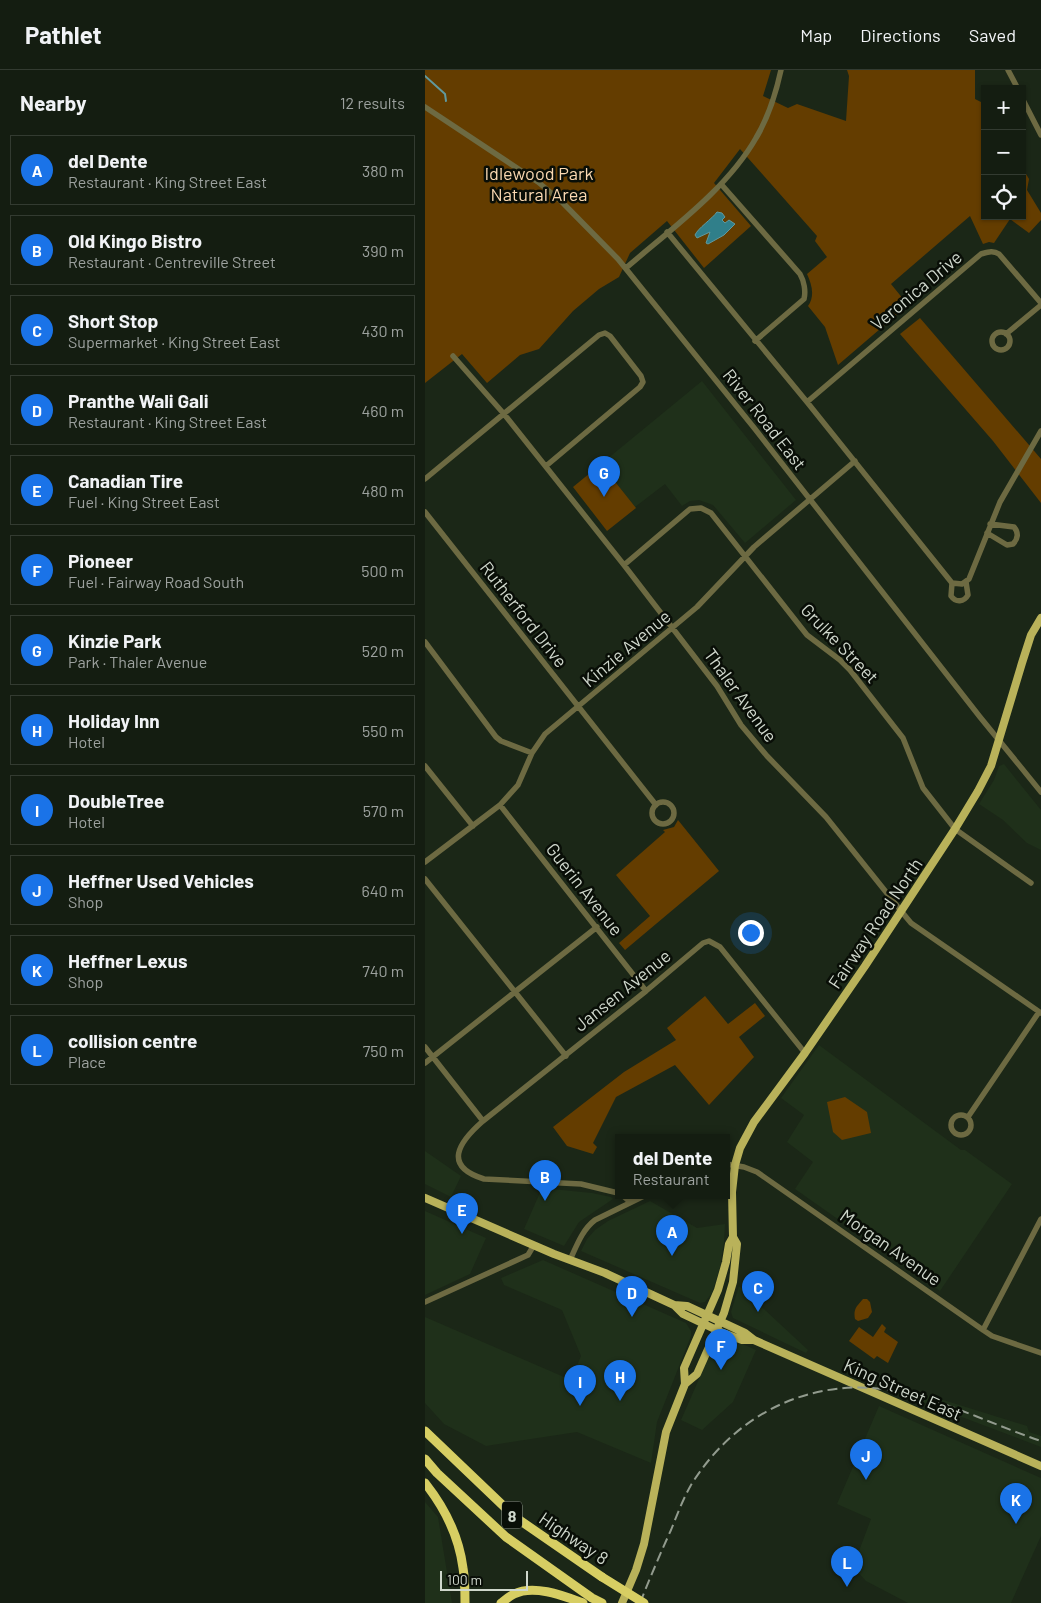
<!DOCTYPE html>
<meta charset="utf-8">
<style>
body{margin:0;font-family:Barlow,sans-serif;background:#1d261a;color:#f1f3f6}
.controls{position:absolute;right:15px;top:15px;display:grid;overflow:hidden;border-radius:0px;box-shadow:0 1px 4px #0004}
.controls button{width:45px;height:45px;display:grid;place-items:center;padding:0;border:0;border-bottom:1px solid #333b31;background:#141d11;color:#f1f3f6;font:25px sans-serif}
.scale{position:absolute;left:15px;bottom:12px;width:88px;box-sizing:border-box;padding-left:5px;border:2px solid #cfd7cc;border-top:0;font-size:14px;line-height:18px;white-space:nowrap;color:#cfd7cc;-webkit-text-stroke:4px #090e07;paint-order:stroke}
.you{position:absolute;left:325px;top:862px;width:18px;height:18px;margin:-12px;border:4px solid #fff;border-radius:50%;background:#1a73e8;box-shadow:0 0 0 8px #1a73e833}
.badge{display:grid;place-items:center;width:32px;height:32px;border-radius:50%;background:#1a73e8;color:#fff;font-size:16px;font-weight:700}
.pin{position:absolute;translate:-50% -41px;filter:drop-shadow(0 1px 2px #0008)}
.pin::after{content:'';position:absolute;top:26px;width:18px;height:15px;background:inherit;clip-path:polygon(0 0,100% 0,50% 100%)}
.popup{position:absolute;left:190px;top:1064px;width:115px;height:65px;box-sizing:border-box;display:grid;place-content:center;border-radius:0px;background:#141d11;filter:drop-shadow(0 1px 4px #0005);font-size:16px;white-space:nowrap;color:#9da29f}
.popup b{font-size:19px;color:#f1f3f6}
.popup::after{content:'';position:absolute;left:50%;top:100%;margin-left:-10px;border:10px solid transparent;border-top-color:#141d11}
.list{margin:0;padding:0;list-style:none}
h2{display:flex;justify-content:space-between;align-items:center;height:65px;margin:0;padding:0 20px;font-size:21px}
h2 small{font-size:16px;font-weight:400;color:#9da29f}
.list li{display:grid;grid-template-columns:32px 1fr auto;gap:15px;align-items:center;box-sizing:border-box;height:70px;margin:0 10px 10px;padding:0 10px;border:1px solid #333b31;border-radius:0px}
.list b{display:block;font-size:19px;white-space:nowrap}
.list p{margin:0;font-size:16px;white-space:nowrap;color:#9da29f}
.list em{font-size:16px;font-style:normal;color:#9da29f}
.icon{flex:none;width:28px;height:28px;fill:none;stroke:currentColor;stroke-width:2;stroke-linecap:round;stroke-linejoin:round}
.map{position:relative;flex:none;width:616px;height:1533px;overflow:hidden}
header{display:flex;align-items:center;gap:30px;box-sizing:border-box;height:70px;padding:0 25px;background:#141d11;border-bottom:1px solid #333b31}
header strong{font-size:24px}
nav{display:flex;gap:28px;margin-inline-start:auto;font-size:18px}
main{display:flex}
aside{flex:1;background:#141d11}
.map>svg:first-child{display:block}
</style>
<header>
<strong>Pathlet</strong>
<nav><a>Map</a><a>Directions</a><a>Saved</a></nav>
</header>
<main>
<aside>
<h2>Nearby<small>12 results</small></h2>
<ul class="list">
<li><span class="badge">A</span><div><b>del Dente</b><p>Restaurant · King Street East</p></div><em>380 m</em></li>
<li><span class="badge">B</span><div><b>Old Kingo Bistro</b><p>Restaurant · Centreville Street</p></div><em>390 m</em></li>
<li><span class="badge">C</span><div><b>Short Stop</b><p>Supermarket · King Street East</p></div><em>430 m</em></li>
<li><span class="badge">D</span><div><b>Pranthe Wali Gali</b><p>Restaurant · King Street East</p></div><em>460 m</em></li>
<li><span class="badge">E</span><div><b>Canadian Tire</b><p>Fuel · King Street East</p></div><em>480 m</em></li>
<li><span class="badge">F</span><div><b>Pioneer</b><p>Fuel · Fairway Road South</p></div><em>500 m</em></li>
<li><span class="badge">G</span><div><b>Kinzie Park</b><p>Park · Thaler Avenue</p></div><em>520 m</em></li>
<li><span class="badge">H</span><div><b>Holiday Inn</b><p>Hotel</p></div><em>550 m</em></li>
<li><span class="badge">I</span><div><b>DoubleTree</b><p>Hotel</p></div><em>570 m</em></li>
<li><span class="badge">J</span><div><b>Heffner Used Vehicles</b><p>Shop</p></div><em>640 m</em></li>
<li><span class="badge">K</span><div><b>Heffner Lexus</b><p>Shop</p></div><em>740 m</em></li>
<li><span class="badge">L</span><div><b>collision centre</b><p>Place</p></div><em>750 m</em></li>
</ul>
</aside>
<div class="map">
<svg width="616" height="1533" viewBox="0 0 616 1533">
<rect width="100%" height="100%" fill="#1b2717"/>
<!-- built -->
<path fill="#1f301a" d="M277,311L371,430L320,473L288,435L274,430L265,431L257,436L240,414L210,437L176,394Z
M579,694L616,740V780L602,773L578,750L554,734L569,710L574,696Z
M394,975L536,1080H540L587,1114L515,1221L370,1119L388,1092L362,1072L379,1045L356,1028Z
M0,1081L36,1106L26,1127L0,1114Z
M117,1118L167,1123L186,1127L188,1129L154,1152L139,1176L99,1159Z
M225,1131L272,1158L300,1154L299,1172L295,1197L287,1223L280,1232L275,1233L156,1181L162,1169L170,1160L183,1151Z
M0,1141L61,1168L45,1204L0,1225Z
M118,1190L261,1253L266,1261V1266L232,1352L226,1393L152,1362L61,1376L19,1354L0,1333V1247L146,1310L156,1286L137,1240L79,1215L76,1208Z
M314,1216L383,1280L381,1283L308,1248L306,1242Z
M298,1269H306L331,1280L308,1332L277,1360L256,1350L288,1277L291,1273Z
M467,1314L602,1356L604,1362L616,1366V1377L492,1330L479,1327L451,1315Z
M454,1336L616,1408V1466L586,1533H483L441,1511L428,1497L446,1449L412,1434Z
M0,1432L13,1447L27,1533H0Z"/>
<!-- green -->
<path fill="#643d00" d="M0,0H346L338,26L363,38L372,34L421,51L424,6L422,0H550V29L560,34V146H597V97L604,109L602,120L616,143V150L604,163L585,149L569,173L564,172L558,174L545,146L466,214L483,235L413,295L400,257L383,236C390,226 387,215 382,204L402,187L390,171L392,166L315,79L289,113L326,156L279,198L242,151L205,183L194,207L174,219L148,241L114,279L95,285L62,313L37,284L0,313Z
M495,248L616,389V433L568,371L475,264Z
M176,394L211,438L182,461L148,417Z
M253,750L294,801L200,880L194,873L225,846L191,805L240,762L238,760L249,757Z
M280,926L303,954L330,933L340,946L314,967L329,987L284,1035L250,995L191,1027L168,1073L172,1077L168,1084L142,1076L128,1057L199,1002L251,970L242,958Z
M420,1027L442,1042L446,1063L417,1070L408,1062L402,1032Z
M438,1229H442L445,1232L447,1242L443,1248L433,1251L430,1249C428,1239 432,1236 438,1229Z
M457,1254L461,1258L459,1262L473,1272L463,1293L452,1286L449,1289L424,1271L434,1257L448,1267Z"/>
<!-- water -->
<path fill="#307f8a" stroke="#60999e" d="M292,142L297,143L300,147L297,150L300,153L304,150L310,154L299,165L283,174L281,173L285,162L272,168L270,165C273,158 287,149 292,142Z"/>
<g fill="none" stroke-linecap="round" stroke-linejoin="round">
<!-- stream -->
<path stroke="#60999e" stroke-width="2" d="M0,6L20,24L21,31"/>
<!-- minor -->
<path stroke="#6d6a42" stroke-width="5.5" d="M583,0L593,19
M597,28L616,65
M0,37L113,112L136,131L193,189L330,359L555,647L616,722
M296,114L375,204C379,211 381,221 379,229L330,271
M242,162L382,332L527,513L537,514L544,509L575,432L616,361
M201,198C245,160 302,119 331,68C343,48 351,23 356,0
M567 271a9 9 0 1 1 18 0a9 9 0 1 1-18 0Z
M581,264L616,235
M28,286L79,344L199,495L292,616L316,655L342,686L401,747L481,847L486,853L616,943
M382,332L556,184C563,182 568,180 574,184L616,233
M0,409L174,265L180,263L185,266L216,306L218,312L215,317L121,396
M0,442L231,735
M562,463L582,475L588,474C593,469 594,463 589,457L565,454
M199,495L265,439L276,438L286,443L382,565L415,590L425,600L478,668L498,718L530,759L606,813
M527,513L526,526C531,533 539,532 543,525L541,512
M0,572L71,667L76,671L107,683
M0,696L48,756
M227 743a11 11 0 1 1 22 0a11 11 0 1 1-22 0Z
M75,735L221,921
M0,792L75,735L93,715L107,683L120,664L272,537L329,477L430,391
M0,809L141,986
M0,977L58,1051
M0,993L172,857
M526 1055a10 10 0 1 1 20 0a10 10 0 1 1-20 0Z
M543,1047L614,942
M301,1094L319,1097L332,1102L558,1260L567,1266L616,1283
M193,1123L156,1114L59,1109C17,1096 34,1072 58,1051L221,921L278,873L284,871L295,877L380,983
M197,1125L205,1132
M145,1190C152,1175 157,1160 170,1150L221,1125
M0,1232L103,1185L109,1175
M558,1260L616,1149"/>
<!-- major -->
<path stroke="#b9b25a" stroke-width="8" d="M0,1128L129,1184L180,1203L249,1235L262,1236L320,1263L329,1270L616,1396
M249,1235L258,1244L298,1263L317,1270H329
M260,1314L259,1298L293,1220L301,1192L304,1174L308,1167
M197,1533L211,1500L219,1474L241,1362L260,1314L272,1304L299,1243L308,1212L312,1174L308,1167L307,1122L310,1095L315,1078L329,1052L380,983L440,896L530,759L553,721L566,696L597,593L606,565L616,548"/>
<!-- highway -->
<path stroke="#d7ce63" stroke-width="9" d="M0,1361L90,1447L177,1507
M0,1389L12,1403L81,1467L167,1528L177,1533
M0,1413C19,1437 34,1467 38,1498C40,1509 40,1521 40,1533
M76,1533C80,1530 85,1526 89,1524C109,1514 139,1526 158,1533"/>
<!-- rail -->
<path stroke="#929b8e" stroke-width="2" stroke-dasharray="10 5" stroke-linecap="butt" d="M215,1533C225,1508 235,1484 246,1460C252,1445 258,1429 266,1415C312,1341 391,1304 477,1322C523,1332 571,1356 616,1371"/>
<!-- highway-bridge -->
<path stroke="#d7ce63" stroke-width="9" d="M177,1507L219,1533"/>
</g>
<g text-anchor="middle" dominant-baseline="central" stroke-width="5" stroke-linejoin="round" paint-order="stroke">
<!-- shield labels -->
<rect fill="#090e07" stroke="#949b91" stroke-width="1" x="77" y="1431.5" width="20" height="27" rx="4"/>
<g font-size="16" font-weight="bold" fill="#cfd7cc">
<text x="87" y="1445">8</text>
</g>
<!-- park labels -->
<g font-size="18" fill="#fbd9b2" stroke="#090e07">
<text x="114" y="103">Idlewood Park<tspan x="114" dy="21">Natural Area</tspan></text>
</g>
<!-- street labels -->
<g font-size="18" fill="#cfd7cc" stroke="#090e07">
<text transform="translate(491 220) rotate(-40)">Veronica Drive</text>
<text transform="translate(340 349) rotate(52)">River Road East</text>
<text transform="translate(99 544) rotate(52)">Rutherford Drive</text>
<text transform="translate(415 573) rotate(46)">Grulke Street</text>
<text transform="translate(201 578) rotate(-40)">Kinzie Avenue</text>
<text transform="translate(316 625) rotate(54)">Thaler Avenue</text>
<text transform="translate(160 819) rotate(52)">Guerin Avenue</text>
<text transform="translate(450 853) rotate(-56)">Fairway Road North</text>
<text transform="translate(197 920) rotate(-39)">Jansen Avenue</text>
<text transform="translate(466 1177) rotate(35)">Morgan Avenue</text>
<text transform="translate(478 1319) rotate(24)">King Street East</text>
<text transform="translate(149 1468) rotate(34)">Highway 8</text>
</g>
</g>
</svg>
<div class="controls">
<button>+</button>
<button>−</button>
<button><svg class="icon" aria-label="locate" viewBox="0 0 24 24"><circle cx="12" cy="12" r="6"/><path d="M12 2v4M12 18v4M2 12h4M18 12h4"/></svg></button>
</div>
<div class="scale">100 m</div>
<div class="you"></div>
<div class="pin badge" style="left:247px;top:1186px">A</div>
<div class="popup"><b>del Dente</b>Restaurant</div>
<div class="pin badge" style="left:120px;top:1131px">B</div>
<div class="pin badge" style="left:333px;top:1242px">C</div>
<div class="pin badge" style="left:207px;top:1247px">D</div>
<div class="pin badge" style="left:37px;top:1164px">E</div>
<div class="pin badge" style="left:296px;top:1300px">F</div>
<div class="pin badge" style="left:179px;top:427px">G</div>
<div class="pin badge" style="left:195px;top:1331px">H</div>
<div class="pin badge" style="left:155px;top:1336px">I</div>
<div class="pin badge" style="left:441px;top:1410px">J</div>
<div class="pin badge" style="left:591px;top:1454px">K</div>
<div class="pin badge" style="left:422px;top:1517px">L</div>
</div>
</main>
